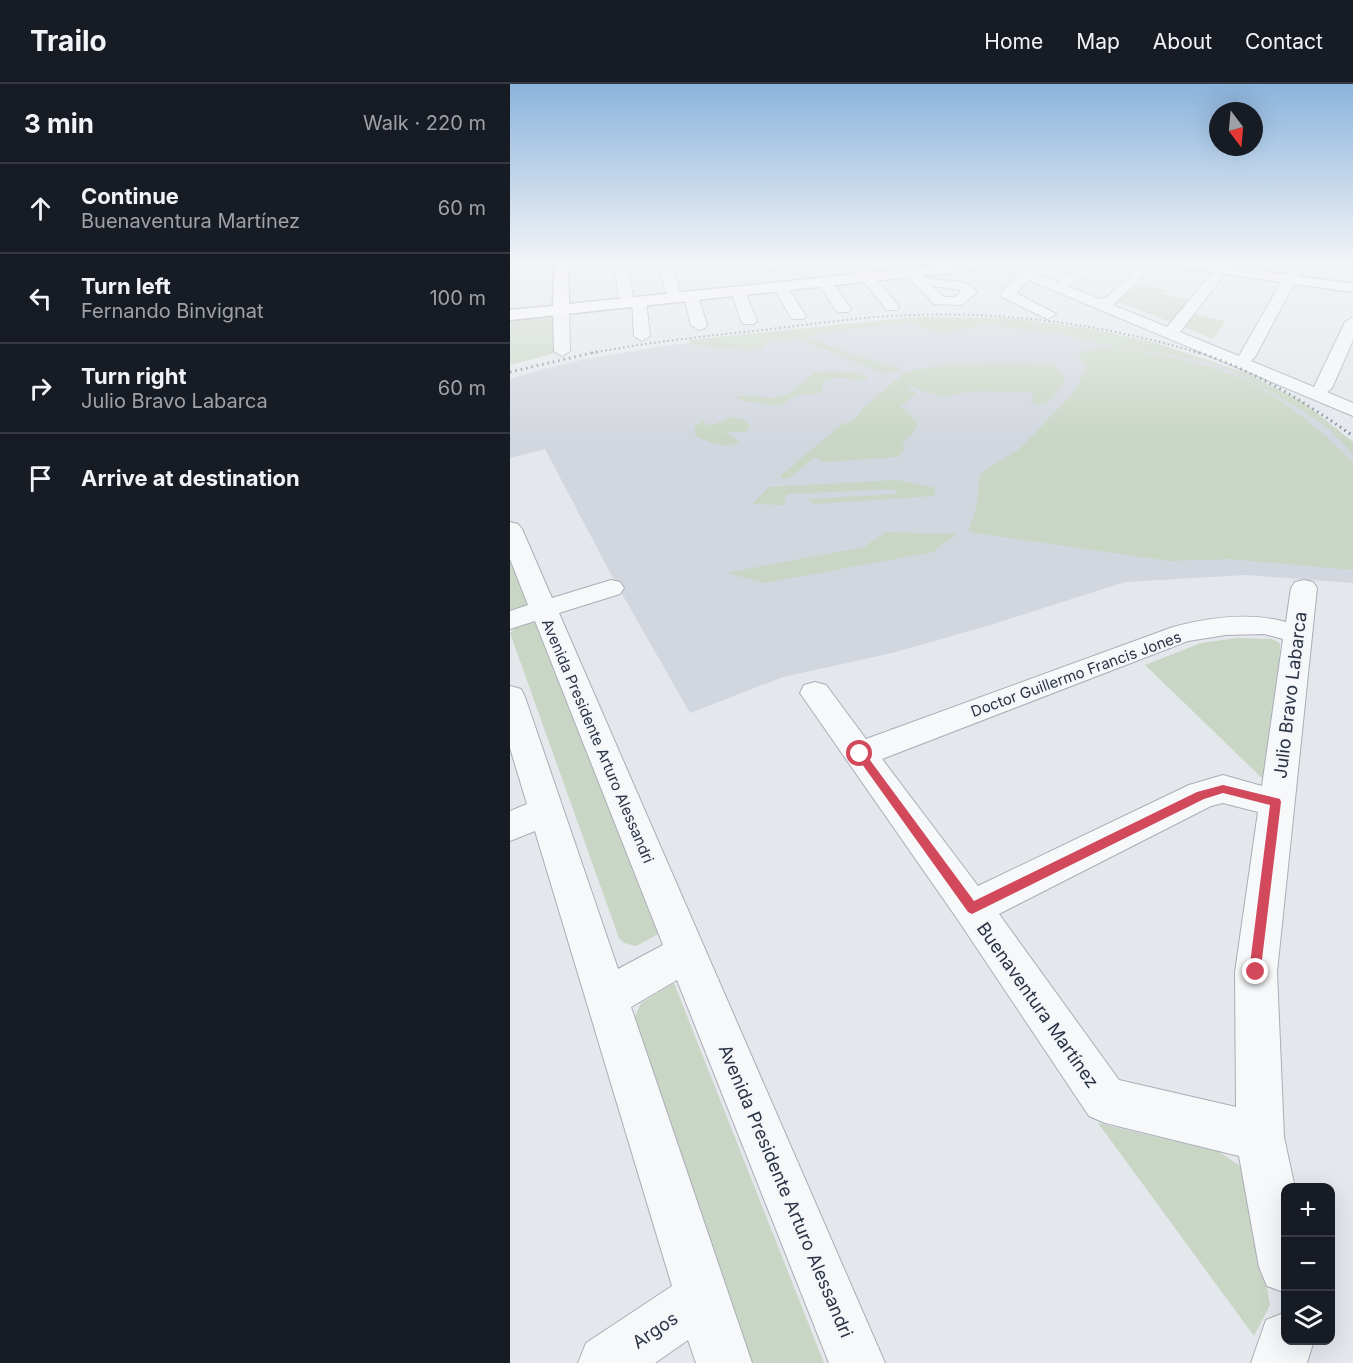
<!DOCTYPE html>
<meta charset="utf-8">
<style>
body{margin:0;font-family:Inter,sans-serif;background:#242831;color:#f1f3f6}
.controls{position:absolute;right:18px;bottom:18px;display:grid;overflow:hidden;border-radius:12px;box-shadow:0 6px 24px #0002}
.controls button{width:54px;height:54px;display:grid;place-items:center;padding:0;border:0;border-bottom:2px solid #363941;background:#171b24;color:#f1f3f6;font:30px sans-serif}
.compass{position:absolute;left:699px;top:18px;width:54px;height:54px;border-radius:50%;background:#171b24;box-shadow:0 6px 24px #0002;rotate:164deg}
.stop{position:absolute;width:18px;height:18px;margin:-14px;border:4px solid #d1495b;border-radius:50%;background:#fff}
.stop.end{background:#d1495b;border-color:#fff;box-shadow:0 2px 6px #0008}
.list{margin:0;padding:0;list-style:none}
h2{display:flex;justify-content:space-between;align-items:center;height:78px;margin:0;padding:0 24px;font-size:26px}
h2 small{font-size:20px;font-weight:400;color:#9ea1a6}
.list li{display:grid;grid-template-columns:39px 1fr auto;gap:18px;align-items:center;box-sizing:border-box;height:90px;padding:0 24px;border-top:2px solid #363941}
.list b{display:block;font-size:22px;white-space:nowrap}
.list p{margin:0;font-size:20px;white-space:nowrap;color:#9ea1a6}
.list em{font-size:20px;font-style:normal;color:#9ea1a6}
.icon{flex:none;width:33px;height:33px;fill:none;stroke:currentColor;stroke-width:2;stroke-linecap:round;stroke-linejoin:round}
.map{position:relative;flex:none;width:843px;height:1279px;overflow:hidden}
header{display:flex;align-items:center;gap:36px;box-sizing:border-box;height:84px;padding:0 30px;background:#171b24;border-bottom:2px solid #363941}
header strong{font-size:28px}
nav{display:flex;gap:33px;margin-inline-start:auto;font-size:21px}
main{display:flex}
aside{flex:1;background:#171b24}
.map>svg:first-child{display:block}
</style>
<header>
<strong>Trailo</strong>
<nav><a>Home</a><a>Map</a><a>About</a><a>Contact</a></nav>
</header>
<main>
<aside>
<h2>3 min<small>Walk · 220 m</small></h2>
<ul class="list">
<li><svg class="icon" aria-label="ahead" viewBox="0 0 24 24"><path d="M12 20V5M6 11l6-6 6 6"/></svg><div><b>Continue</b><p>Buenaventura Martínez</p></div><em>60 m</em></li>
<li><svg class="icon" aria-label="left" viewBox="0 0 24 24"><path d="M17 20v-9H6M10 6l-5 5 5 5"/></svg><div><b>Turn left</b><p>Fernando Binvignat</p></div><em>100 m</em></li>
<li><svg class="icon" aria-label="right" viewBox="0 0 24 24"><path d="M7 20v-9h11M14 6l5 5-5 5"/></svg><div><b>Turn right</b><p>Julio Bravo Labarca</p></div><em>60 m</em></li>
<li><svg class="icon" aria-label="arrive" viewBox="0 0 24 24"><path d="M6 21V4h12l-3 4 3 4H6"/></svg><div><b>Arrive at destination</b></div></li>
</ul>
</aside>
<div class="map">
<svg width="843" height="1279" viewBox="0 0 843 1279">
<rect width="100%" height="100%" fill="#e4e7ec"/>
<!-- built -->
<path fill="#d2d6de" d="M494,237L698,276L771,308L843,362V499L736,491L615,498L477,542L382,569L273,593L180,629L104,496L35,365L0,374V295L30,286L71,276L152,262L350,240Z"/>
<!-- green -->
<path fill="#c9d6c5" d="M628,201L655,206L652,210L680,216L672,228L716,237L703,255L607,217Z
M43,231L45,269L0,281V235Z
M404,233L501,234L578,244L643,258L739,290L793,318L843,358V370L819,345L789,324L720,286L691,276L590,260L561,252L497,243L473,241L429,250L402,238L312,248L299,253L252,259L255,264L242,267L181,261L179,256Z
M300,254L339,270L390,284L376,290L291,256Z
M605,263C638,269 672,274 704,284C759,301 804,339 843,379V486L720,475L659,477L458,448L467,421L470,390L512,363L566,305L577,283L567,268Z
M502,279L544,280L556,295L539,317L528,321L520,317L524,312L522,308L464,307L432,313L400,302L398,304L406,309L391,322L408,339L402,350L392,359L395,364L388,373L315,378L304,374L279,394L272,395L271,391L331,341L345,335L353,324L394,289L437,280Z
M319,287L349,289L358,294L352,297L328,293L313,298V306L308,310L288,311L269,322L234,317L225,313C241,309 257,317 273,312C287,308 293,295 305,289C308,288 315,288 319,287Z
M221,333L231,335L241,341L236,348H215L229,358C217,366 198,358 186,352L184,344L192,337L200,342Z
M387,396L426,404L424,412L304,420L297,415L386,410V405L276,410L275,421L242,420L259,403Z
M376,448L447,450L423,468L255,499L216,489L354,463Z
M0,474L20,522L0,528Z
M28,534L158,845L126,862L114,859L109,854L0,549L6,543Z
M727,554L762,555L770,559L769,588L754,696L635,581L691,559Z
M164,899L314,1279H239L121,942L131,919Z
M588,1039L709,1068L729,1081L737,1097L760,1221L744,1252Z"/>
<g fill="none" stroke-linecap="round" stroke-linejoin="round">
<!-- minor casing -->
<g stroke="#a9aeb7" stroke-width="2">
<path id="minor" d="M103,177H116L123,213L121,216H111L109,213Z
M148,177H161L170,208L168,211L163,212L156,208Z
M274,177H300L289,183L208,191L201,187L208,183Z
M487,177H497L515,185L523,177H536L526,189L550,199L551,195L576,178H586L588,181L586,184L557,202L590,215L596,214L636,177H649L603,221L657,243L712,177H725L670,248L729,272L773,195L788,177H800L786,196L745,273L741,277L804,303L835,238L843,233V256L822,304L817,308L843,319V332L519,196L506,209L546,230L538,235L533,233L492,213L490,210L508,191L490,184L428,190L421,186L428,182Z
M353,184L358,185L387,220L389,223L387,226H377L346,188Z
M401,184C407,186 407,189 413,192C427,201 453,190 467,208L452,221L424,220L394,188ZM422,202L450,206L451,208L444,213H433Z
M315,194L320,195L341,225L338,228H328L325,225L308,198Z
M270,198L275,199L296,232L293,235H283L280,232L263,202Z
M228,203L235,207L247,237L244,240H234L231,237L221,207Z
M181,208L188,212L197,241L195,244L189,246L181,241L174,212Z
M129,213L136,217L140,252L132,257L124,252L122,217Z
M51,220L59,225L60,267L52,272L44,267L43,225Z
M0,438L8,440L12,445L42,514L101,496L110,498L114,504L110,510L49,529L375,1279H319L167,896L121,923L242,1279H186L178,1256L145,1279H68L76,1259L162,1202L25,747L0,757V727L17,720L0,664V602L11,605L15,613L108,885L153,861L25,537L0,545V527L18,521L0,475Z
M794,496L803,498L807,504L767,888L774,1053L785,1104H776V1209L757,1202L749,1183L729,1072L595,1039L579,1032L448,836L290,609L294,601L305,598L316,601L356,655L663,543C700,533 739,528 776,538L781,504L785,498ZM754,550L773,555L752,702L713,691L679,701L468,802L372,675L678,557L716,551ZM713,719L748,728L725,888L726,1023L609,996L489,830L701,722Z
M776,1228V1256H804L797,1279H741L756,1236Z"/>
</g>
<!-- major casing -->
<g stroke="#a3abb8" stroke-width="3">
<path id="major" d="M44,177H58L59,220L424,182L430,177H445L433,189L428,190L0,236V226L43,222Z
M646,177H679L843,200V208L653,181Z"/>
</g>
<!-- minor -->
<use href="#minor" fill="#f7f8fa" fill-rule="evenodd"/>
<!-- major -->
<use href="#major" fill="#fff" fill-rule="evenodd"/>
<!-- rail-far1 -->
<path stroke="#7d8696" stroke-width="2" stroke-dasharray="1.5 3" stroke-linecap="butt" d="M82,269C139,258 196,252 253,246C304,240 355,232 407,231C503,228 596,241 689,269"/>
<!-- rail -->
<path stroke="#7d8696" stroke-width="3" stroke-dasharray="1.5 4" stroke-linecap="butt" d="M684,267C742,285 794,317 843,352
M0,288L90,267"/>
</g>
<!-- sky -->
<linearGradient id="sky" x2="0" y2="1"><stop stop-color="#8bb4dd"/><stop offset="0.5" stop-color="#f3f4f6"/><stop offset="1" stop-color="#f3f4f6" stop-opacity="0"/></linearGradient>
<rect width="843" height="356" fill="url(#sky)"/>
<!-- route -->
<path fill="#d1495b" d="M350,667L354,668L464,817L687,708L713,701L770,715L771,718L750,892L746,894L741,892L739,888L760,721L713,709L694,715L462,830L458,828L347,673V668Z"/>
<g text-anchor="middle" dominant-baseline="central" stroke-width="4.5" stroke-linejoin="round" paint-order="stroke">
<!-- street labels -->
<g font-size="15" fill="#2b3445" stroke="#f4f6f9">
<text transform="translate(566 590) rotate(-20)">Doctor Guillermo Francis Jones</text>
<text transform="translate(88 657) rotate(67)">Avenida Presidente Arturo Alessandri</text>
</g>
<!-- near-street labels -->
<g font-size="18" fill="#2b3445" stroke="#f4f6f9">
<text transform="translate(780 611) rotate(-83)">Julio Bravo Labarca</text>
<text transform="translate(528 921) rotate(55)">Buenaventura Martínez</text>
<text transform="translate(276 1107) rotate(67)">Avenida Presidente Arturo Alessandri</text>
<text transform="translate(145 1246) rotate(-34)">Argos</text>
</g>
</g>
</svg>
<div class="controls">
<button>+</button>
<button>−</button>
<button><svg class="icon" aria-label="layers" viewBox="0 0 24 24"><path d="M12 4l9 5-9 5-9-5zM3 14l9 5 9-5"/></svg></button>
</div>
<svg class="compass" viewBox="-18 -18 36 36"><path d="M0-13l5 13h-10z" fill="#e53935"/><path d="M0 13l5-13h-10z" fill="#9ea1a6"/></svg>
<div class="stop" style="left:350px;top:670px"></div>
<div class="stop end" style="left:746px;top:888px"></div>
</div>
</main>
